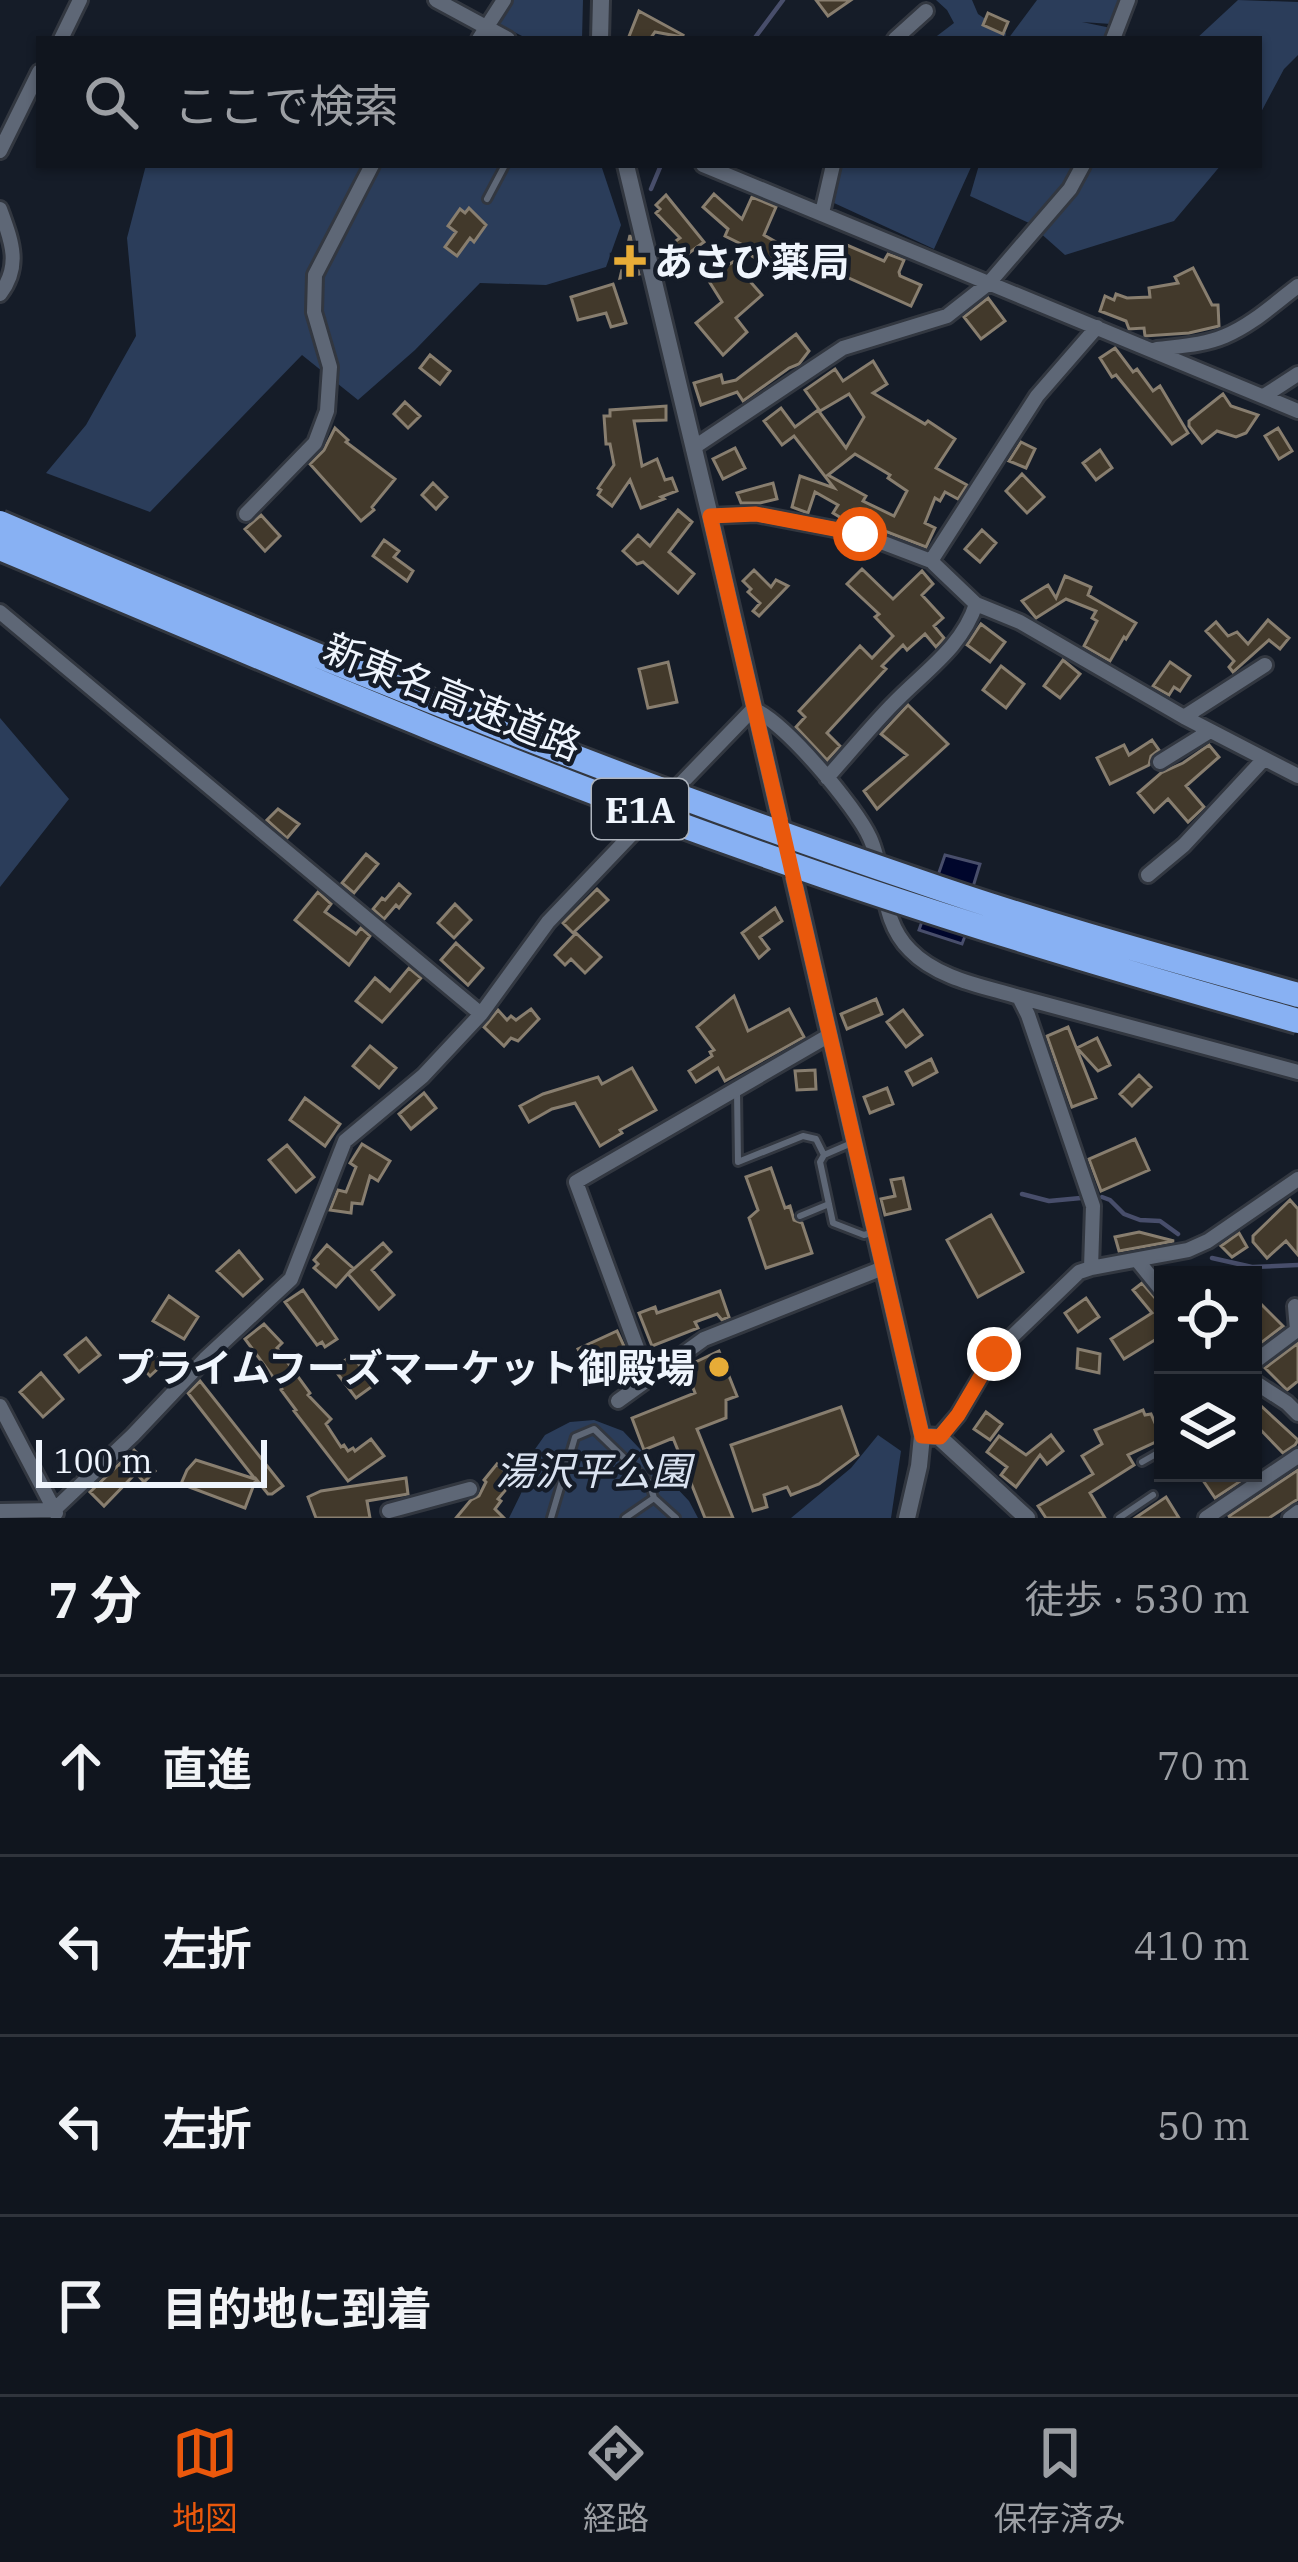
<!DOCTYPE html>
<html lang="ja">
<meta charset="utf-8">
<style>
body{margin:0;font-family:"IBM Plex Serif","Noto Sans JP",serif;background:#191e27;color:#f1f3f6}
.controls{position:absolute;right:36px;bottom:36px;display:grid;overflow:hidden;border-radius:0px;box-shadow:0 3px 9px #0004}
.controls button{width:108px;height:108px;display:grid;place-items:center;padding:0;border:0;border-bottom:3px solid #30343c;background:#10151e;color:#f1f3f6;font:60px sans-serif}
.scale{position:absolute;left:36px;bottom:30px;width:231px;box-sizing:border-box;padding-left:12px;border:6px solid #eff5fd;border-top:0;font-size:33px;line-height:42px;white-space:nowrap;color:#eff5fd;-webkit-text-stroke:9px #151c28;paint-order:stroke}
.stop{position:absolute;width:36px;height:36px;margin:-27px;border:9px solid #ea580c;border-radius:50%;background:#fff}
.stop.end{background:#ea580c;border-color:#fff;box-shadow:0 3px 12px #0008}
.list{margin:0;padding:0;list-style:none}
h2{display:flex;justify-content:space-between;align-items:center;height:156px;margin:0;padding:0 48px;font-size:51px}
h2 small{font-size:39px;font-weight:400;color:#9c9fa4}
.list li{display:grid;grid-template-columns:78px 1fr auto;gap:36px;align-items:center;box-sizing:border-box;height:180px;padding:0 48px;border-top:3px solid #30343c}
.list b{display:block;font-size:45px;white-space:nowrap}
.list em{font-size:39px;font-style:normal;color:#9c9fa4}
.icon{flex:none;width:66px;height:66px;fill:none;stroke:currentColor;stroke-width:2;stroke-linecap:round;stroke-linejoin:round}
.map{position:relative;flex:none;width:1298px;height:1518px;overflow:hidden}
.search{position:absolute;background:#10151e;box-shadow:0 3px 9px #0004;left:36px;right:36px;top:36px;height:132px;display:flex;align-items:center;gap:30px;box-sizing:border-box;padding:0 42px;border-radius:0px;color:#9c9fa4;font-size:45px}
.sheet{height:876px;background:#10151e}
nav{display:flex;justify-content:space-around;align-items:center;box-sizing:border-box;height:168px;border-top:3px solid #30343c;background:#10151e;font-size:33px;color:#9c9fa4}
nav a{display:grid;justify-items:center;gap:6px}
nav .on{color:#ea580c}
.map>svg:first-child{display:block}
</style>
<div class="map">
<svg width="1298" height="1518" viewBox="0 0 1298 1518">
<rect width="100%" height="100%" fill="#151c28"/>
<!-- green -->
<path fill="#2b3d5a" d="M511,0H583L582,39H528L496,23Z
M936,0H972L978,14L1006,33L1005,39H933L954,23L947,10Z
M1037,0H1122L1111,24L1082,22L1116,29L1130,39H1008Z
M1238,0L1298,2V55L1284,69L1259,116V39H1196Z
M146,165H601L621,225L606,267L546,285L480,283L415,350L358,400L302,355L150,512L46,473L86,425L136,336L127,238Z
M842,165H972L934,249L834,203Z
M979,165H1221L1174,221L1065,255L1029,223L970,196Z
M0,718L69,799L0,887Z
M594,1420L623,1431L689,1501L698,1518H509L532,1471L533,1452L545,1435L570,1422Z
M878,1435L901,1451L891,1518H791L851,1468Z"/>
<!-- water -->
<path fill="#00062c" stroke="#484e6b" stroke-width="3" d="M945,855L980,864L972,890L981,893L962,944L919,930Z"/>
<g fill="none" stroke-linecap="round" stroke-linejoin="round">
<!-- stream -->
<path stroke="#484e6b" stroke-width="4.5" d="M754,39L783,0
M651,189L661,165
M1022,1194L1049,1201L1081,1198
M1102,1197L1110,1200L1124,1214L1140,1220L1160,1221L1178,1234
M1212,1258L1252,1267L1298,1265"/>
</g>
<!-- building -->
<path fill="#42392b" stroke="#887e6f" stroke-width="3" fill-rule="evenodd" d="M816,0H851L828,16Z
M639,11L683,35L682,37L655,32L650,39H628Z
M988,13L1008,22L1003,34L983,25Z
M714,194L742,219L752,197L776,207L764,235L783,246L771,267L738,248L741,244L725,236L728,229L703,207Z
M666,195L704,242L674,264L663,250L680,238L656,213L660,209L656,205Z
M469,208L486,225L474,242L470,238L457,256L445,247L456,232L448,226L460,209L465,213Z
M630,235L639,274L620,278Z
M842,243L884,261L888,254L904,260L899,272L900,276L921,285L911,306L829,269Z
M733,262L762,295L736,318L747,332L723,355L696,323L722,302L707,278Z
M1193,268L1212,305H1218L1219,326L1189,333L1145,336L1144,328L1129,329L1126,321L1100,311L1105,296L1114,300L1116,294L1127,298L1150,297L1149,288L1178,283L1175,277Z
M613,284L626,323L611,327L606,313L578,320L571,297Z
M988,298L1005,321L981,339L964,317Z
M796,334L809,351L799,364L789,368L743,401L737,392L701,405L694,383L721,375L723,383L736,380Z
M1115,348L1133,372L1137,369L1153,391L1160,386L1188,433L1172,444L1116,375L1112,377L1100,358Z
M430,355L450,371L440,384L420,368Z
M873,361L887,384L873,393L925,424L928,421L955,439L936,468L967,485L958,499L945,492L940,501L935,498L925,523L935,528L926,547L864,523L843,519L833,513L838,505L815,492L808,513L792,507L800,476L834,488L794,436L782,445L764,421L781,408L795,427L818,410L846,448L864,417L849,394L820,411L805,390L835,369L843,381ZM855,454L890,475L888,478L907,491L894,516L863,501L866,496L828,475Z
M1223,394L1231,406L1258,415L1246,433L1236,437L1217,431L1202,443L1189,426V421Z
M405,402L420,416L408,428L394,414Z
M666,406V420L634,421L642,466L657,459L665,480L672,478L677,491L661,497L664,499L641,508L630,480L612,506L598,495L601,490L598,488L614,465L610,444H606L604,416H610V410Z
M335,428L348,440L346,442L395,479L372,507L374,510L361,521L310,464L324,450Z
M1278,428L1292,451L1279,459L1265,436Z
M1021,442L1035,449L1026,468L1009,461Z
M735,448L745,468L723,479L713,459Z
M1100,450L1112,468L1096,480L1083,463Z
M1022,474L1044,497L1027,513L1006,491Z
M433,483L447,497L436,509L422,495Z
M773,483L777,499L760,503H741L737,493Z
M678,510L692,522L669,552L694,574L678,593L643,562L637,564L623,551L638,535L650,546Z
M261,515L280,536L265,551L245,529Z
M982,530L996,543L980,562L965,549Z
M384,540L399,551L394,557L413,571L407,581L373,556Z
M862,569L893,599L922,571L933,584L922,595L943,618L934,626L944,638L936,647L925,634L907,650L903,645L882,666L886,669L827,733L840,746L827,760L796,727L805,717L799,711L860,646L872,658L893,636L875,617L879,614L847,584Z
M754,570L771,587L776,580L788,586L759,616L753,611L760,603L748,592L751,589L743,581Z
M1065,576L1091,587L1088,595L1136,623L1126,639L1124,637L1110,661L1084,646L1097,621L1092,618L1096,611L1066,599L1036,618L1022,601L1048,585L1056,598Z
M1268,620L1289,638L1280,649L1269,640L1233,672L1229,667L1234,661L1206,631L1216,622L1228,636L1237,632L1248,644Z
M981,624L1005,642L990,662L967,645Z
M1063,660L1080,674L1060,698L1044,686Z
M668,662L677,702L648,708L639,669Z
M1170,662L1190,676L1180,691L1174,687L1169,695L1153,686Z
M1001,666L1024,684L1006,708L983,690Z
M908,705L948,744L877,809L864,791L907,755L881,734Z
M1152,740L1159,750L1151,756L1149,765L1110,784L1097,758L1124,745L1129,755Z
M1209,745L1219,757L1186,786L1204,807L1188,822L1168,799L1154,812L1138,793L1161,773L1183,763Z
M278,809L299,824L287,838L267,820Z
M366,854L378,864L354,893L342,883Z
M399,884L410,894L399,908L396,905L384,919L373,909L382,898L385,900Z
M597,889L608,900L573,933L563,923Z
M318,892L331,904L325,912L356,934L361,928L370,936L349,965L295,920Z
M455,904L471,920L454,938L438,923Z
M775,908L782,921L760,937L769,949L759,958L742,933Z
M576,933L601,957L585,973L571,959L565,965L555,955Z
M456,943L483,968L468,985L441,960Z
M409,968L421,978L382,1022L356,1001L375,978L390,991Z
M734,996L748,1031L789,1009L804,1037L725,1081L718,1068L696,1082L689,1071L712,1056L710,1052L714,1050L697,1027Z
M876,999L882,1014L847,1029L841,1014Z
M531,1009L539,1019L518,1041L511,1038L504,1046L484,1027L498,1010L507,1020L511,1016L516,1020Z
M903,1010L922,1035L906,1047L887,1022Z
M1068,1027L1096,1098L1072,1107L1047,1036Z
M1097,1038L1110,1065L1098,1071L1077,1048Z
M370,1046L396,1068L379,1088L353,1066Z
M931,1059L937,1072L913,1085L906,1072Z
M632,1068L656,1110L620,1130L622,1133L600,1146L575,1103L552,1109L529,1122L520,1106L543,1094L598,1077L602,1084Z
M815,1070L816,1089L797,1090L795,1071Z
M1139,1075L1151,1087L1132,1106L1120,1094Z
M887,1088L893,1104L870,1113L864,1097Z
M424,1093L436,1108L411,1129L399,1114Z
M305,1098L340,1124L325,1146L290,1120Z
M1135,1139L1149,1170L1101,1191L1089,1159Z
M362,1144L390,1161L378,1181L370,1176L362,1204L352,1203L351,1213L330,1210L338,1190L346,1192L356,1167L350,1163Z
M287,1145L314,1177L296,1192L269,1160Z
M771,1168L785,1208L790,1206L794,1220L802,1223L812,1253L766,1268L749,1218L758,1210L746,1177Z
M903,1178L910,1209L885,1215L881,1199L895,1196L891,1180Z
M1290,1200L1298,1209V1255L1286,1241L1267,1258L1253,1242V1236Z
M991,1215L1023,1272L978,1297L947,1240Z
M1139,1232L1174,1241L1119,1251L1115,1237Z
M1239,1233L1247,1247L1232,1257L1221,1246Z
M383,1243L391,1252L372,1270L394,1295L379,1309L348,1274Z
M327,1245L353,1268L336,1287L314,1268L318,1264L314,1260Z
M239,1251L262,1279L243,1296L217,1271Z
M1142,1283L1163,1307V1335L1124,1359L1111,1339L1152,1313L1133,1290Z
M303,1290L337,1339L325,1347L322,1342L317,1345L285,1302Z
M720,1291L729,1317L722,1320L717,1314L695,1322L698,1328L652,1346L639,1313L655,1307L657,1313Z
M169,1296L198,1317L184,1339L153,1321Z
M1253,1296L1283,1326L1253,1349Z
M1086,1298L1099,1317L1078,1332L1065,1313Z
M264,1324L282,1343L277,1348L310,1393L308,1395L331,1419L326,1424L341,1447L344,1445L348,1451L353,1448L355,1451L371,1439L384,1456L348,1481L294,1411L296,1410L281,1390L282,1389L245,1339Z
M617,1331L624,1346L585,1364L578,1349Z
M86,1338L100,1355L79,1372L65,1355Z
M1298,1343V1381L1287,1390L1265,1368Z
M147,1348L163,1364L150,1376L135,1360Z
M1078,1349L1100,1354L1099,1373L1077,1368Z
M719,1351L737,1396L726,1400V1418L697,1429L733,1518H705L673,1438L644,1450L632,1418L695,1393L685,1367Z
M352,1355L374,1385L356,1398L334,1369Z
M41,1373L63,1399L43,1417L20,1392Z
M200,1381L283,1486L272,1494H268L256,1479L245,1508L181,1484L187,1470L196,1460L255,1479L188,1393Z
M1260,1405L1298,1440L1295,1445L1283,1453L1253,1422V1412Z
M841,1407L858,1455L819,1484L791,1495L787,1487L764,1495L767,1507L753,1511L731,1445Z
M1143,1410L1145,1415L1151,1414L1162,1439L1128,1455L1134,1465L1090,1493L1105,1518H1046L1038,1506L1093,1474L1082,1456L1102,1444L1095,1430Z
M986,1412L1002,1424L990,1440L974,1429Z
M1051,1435L1063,1451L1047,1464L1040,1455L1016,1487L1001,1475L1007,1467L987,1452L999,1436L1026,1455Z
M134,1450L155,1471L144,1482L136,1473L104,1506L90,1492Z
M497,1464L514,1480L498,1499L501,1501L495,1509L504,1518H456L471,1500L479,1496L486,1482L484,1480Z
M1298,1470V1499L1269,1518H1230L1229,1516Z
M1198,1473H1253L1215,1498Z
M406,1478L408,1494L367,1501L370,1518H316L308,1497L321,1491Z
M1166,1497L1179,1518H1135Z"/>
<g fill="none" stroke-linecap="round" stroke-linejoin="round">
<!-- service casing -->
<g stroke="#323740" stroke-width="12">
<path id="service" d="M487,199L505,165
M737,1091L738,1162L803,1136L816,1139L824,1155
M854,1142L824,1155L820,1162L833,1223L864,1235L871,1233
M800,1216L829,1204
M1142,1462L1163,1450
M551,1518L575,1437L594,1429L649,1482L654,1498L676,1518
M625,1518L654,1498
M1119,1518L1153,1495"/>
</g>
<!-- minor casing -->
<g stroke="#323740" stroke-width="20">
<path id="minor" d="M436,0L508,39
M61,39L80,0
M479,39L504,0
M895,39L926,11
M1113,39L1128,0
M0,151L39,72
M703,165L1298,411
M0,209C11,240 22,265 0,294
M822,213L833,165
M1157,349C1180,346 1204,345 1225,336C1252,325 1275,303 1298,286
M1264,396L1298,374
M693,448L843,348L947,316L989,283L1070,189L1083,165
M246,514L315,443L327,411L330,367L314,312L315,275L372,165
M710,516L756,514L860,534L931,561
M976,604L1020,622L1184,717L1298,776
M0,612L481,1014
M1184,717L1265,665
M1160,762L1210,731
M827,778C848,754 869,729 891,706C922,673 962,648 976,604L931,561L1037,396L1097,327
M668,797L753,709C784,721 856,807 870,838C887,876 879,919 910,950C938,979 983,986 1019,997L1028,1015L1093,1206L1091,1268
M1148,875L1184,845L1263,760
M1019,997L1298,1072
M1137,1260L1163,1292
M1253,1363L1297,1330L1295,1306
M648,1378L576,1182L828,1036
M1253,1381L1287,1403L1298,1414
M618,1401L704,1339L883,1268
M0,1406L56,1513
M939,1437L958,1415L994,1354L1079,1272L1091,1268L1188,1250L1208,1241L1298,1179
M0,1511L54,1510L133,1435L205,1359L291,1279L345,1141L423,1076L481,1014L548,922L652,813
M389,1511L470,1489
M1206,1518L1298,1456
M1290,1518L1298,1512"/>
</g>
<!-- tertiary casing -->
<g stroke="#323740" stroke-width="22">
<path id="tertiary" d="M600,39L601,0
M626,165L710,516L922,1436L919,1466L907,1518
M922,1436L939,1437L1027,1518"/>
</g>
<!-- service -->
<use href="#service" stroke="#5e6776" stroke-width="6"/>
<!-- minor -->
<use href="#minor" stroke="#5e6776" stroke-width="14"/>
<!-- tertiary -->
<use href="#tertiary" stroke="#5e6776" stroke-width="16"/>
<!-- motorway-bridge casing -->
<g stroke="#323740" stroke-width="30" stroke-linecap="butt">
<path id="motorway-bridge" d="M0,523C301,651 605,775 915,880C1041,924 1170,959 1298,995
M0,548C246,651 491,758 742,847C925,913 1111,968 1298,1021"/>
</g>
<!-- motorway-bridge -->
<use href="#motorway-bridge" stroke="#88b1f3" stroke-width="24"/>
</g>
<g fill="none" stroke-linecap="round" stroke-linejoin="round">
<!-- route -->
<path stroke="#ea580c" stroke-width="15" d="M860,534L756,514L710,516L922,1436L940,1437L958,1415L994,1354"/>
</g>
<!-- markers -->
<g fill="#e7ac37" stroke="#151c28" stroke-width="4.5">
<path d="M624 243h12v12h12v12h-12v12h-12v-12h-12v-12h12z"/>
<circle cx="719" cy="1367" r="12"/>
</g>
<g text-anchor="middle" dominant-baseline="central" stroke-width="9" stroke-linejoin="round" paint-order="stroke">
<!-- shield labels -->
<rect fill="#151c28" stroke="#aeb4bd" stroke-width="3" x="592" y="779" width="96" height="60" rx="9"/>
<g font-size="36" font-weight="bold" fill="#eff5fd">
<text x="640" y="809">E1A</text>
</g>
<!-- poi labels -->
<g font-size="39" font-weight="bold" fill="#eff5fd" stroke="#151c28" text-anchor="start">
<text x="654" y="261">あさひ薬局</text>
<text x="695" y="1367" text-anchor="end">プライムフーズマーケット御殿場</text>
</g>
<!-- street labels -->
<g font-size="39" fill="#eff5fd" stroke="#151c28">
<text transform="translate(453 696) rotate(22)">新東名高速道路</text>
</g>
<!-- park labels -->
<g font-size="39" font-style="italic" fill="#d9e2f0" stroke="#151c28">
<text x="593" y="1470">湯沢平公園</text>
</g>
</g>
</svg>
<div class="controls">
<button><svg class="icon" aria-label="locate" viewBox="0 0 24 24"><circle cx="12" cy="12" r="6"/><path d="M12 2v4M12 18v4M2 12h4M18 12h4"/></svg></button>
<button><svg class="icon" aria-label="layers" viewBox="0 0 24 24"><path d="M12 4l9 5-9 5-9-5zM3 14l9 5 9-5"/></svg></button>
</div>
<div class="scale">100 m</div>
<div class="stop" style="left:860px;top:534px"></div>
<div class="stop end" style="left:994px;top:1354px"></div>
<div class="search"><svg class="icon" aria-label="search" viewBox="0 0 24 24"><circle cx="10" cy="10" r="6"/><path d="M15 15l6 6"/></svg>ここで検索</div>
</div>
<section class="sheet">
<h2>7 分<small>徒歩 · 530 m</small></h2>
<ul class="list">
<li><svg class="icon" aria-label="ahead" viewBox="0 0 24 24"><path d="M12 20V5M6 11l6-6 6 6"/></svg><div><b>直進</b></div><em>70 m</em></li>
<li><svg class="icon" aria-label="left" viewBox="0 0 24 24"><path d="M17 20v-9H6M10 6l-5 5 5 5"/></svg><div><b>左折</b></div><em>410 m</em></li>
<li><svg class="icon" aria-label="left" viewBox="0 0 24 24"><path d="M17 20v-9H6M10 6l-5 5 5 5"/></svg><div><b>左折</b></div><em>50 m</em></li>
<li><svg class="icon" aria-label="arrive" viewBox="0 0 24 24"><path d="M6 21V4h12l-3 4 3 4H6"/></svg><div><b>目的地に到着</b></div></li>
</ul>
</section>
<nav>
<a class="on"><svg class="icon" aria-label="map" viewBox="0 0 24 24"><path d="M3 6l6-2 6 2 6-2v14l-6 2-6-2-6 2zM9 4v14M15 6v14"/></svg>地図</a>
<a><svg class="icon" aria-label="directions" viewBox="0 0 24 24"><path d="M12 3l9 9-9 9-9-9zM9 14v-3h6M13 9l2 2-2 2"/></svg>経路</a>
<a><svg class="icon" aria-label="saved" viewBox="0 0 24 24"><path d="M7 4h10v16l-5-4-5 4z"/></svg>保存済み</a>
</nav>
